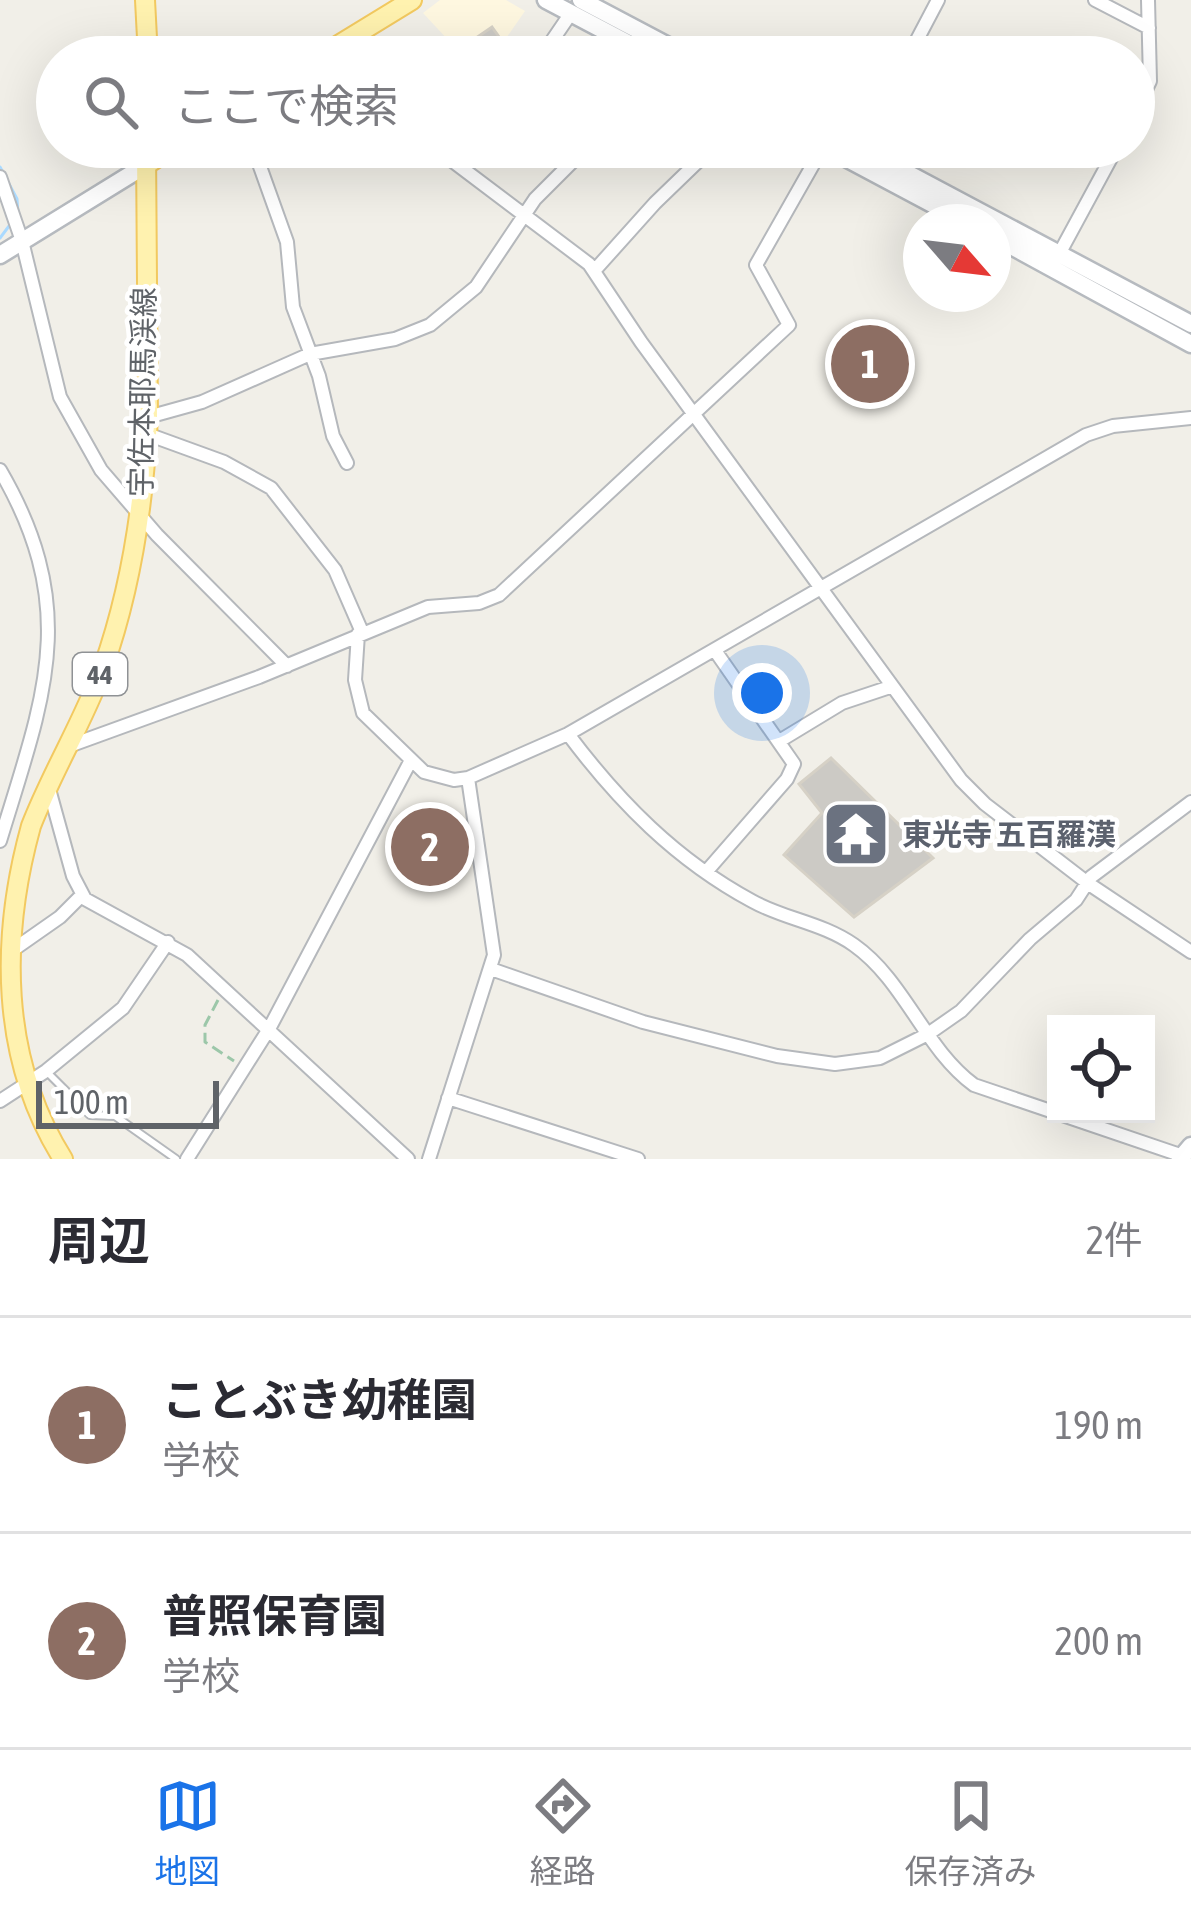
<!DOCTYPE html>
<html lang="ja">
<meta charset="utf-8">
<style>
body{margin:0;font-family:"Asap Condensed","Noto Sans JP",sans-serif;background:#f7f7f7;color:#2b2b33}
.controls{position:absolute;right:36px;bottom:36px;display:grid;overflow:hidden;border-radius:0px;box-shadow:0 12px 48px #0002}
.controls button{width:108px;height:108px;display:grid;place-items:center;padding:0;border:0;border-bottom:3px solid #e1e1e2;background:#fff;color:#2b2b33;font:60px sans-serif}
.compass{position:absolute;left:903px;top:204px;width:108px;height:108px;border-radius:50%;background:#fff;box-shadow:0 12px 48px #0002;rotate:118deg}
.scale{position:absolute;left:36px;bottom:30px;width:183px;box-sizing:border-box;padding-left:12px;border:6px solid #5f6368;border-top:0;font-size:33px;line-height:42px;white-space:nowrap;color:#5f6368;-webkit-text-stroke:9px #fff;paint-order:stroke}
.you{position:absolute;left:762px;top:693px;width:42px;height:42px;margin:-30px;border:9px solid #fff;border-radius:50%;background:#1a73e8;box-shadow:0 0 0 18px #1a73e833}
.badge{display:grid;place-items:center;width:78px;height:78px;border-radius:50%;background:#1a73e8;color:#fff;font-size:39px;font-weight:700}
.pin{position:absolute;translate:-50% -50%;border:6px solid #fff;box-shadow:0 3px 12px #0006}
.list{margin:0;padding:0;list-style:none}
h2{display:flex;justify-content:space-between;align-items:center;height:156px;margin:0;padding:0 48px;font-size:51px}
h2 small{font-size:39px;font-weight:400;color:#7c7c81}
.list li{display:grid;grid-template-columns:78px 1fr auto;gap:36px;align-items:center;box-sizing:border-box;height:216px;padding:0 48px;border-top:3px solid #e1e1e2}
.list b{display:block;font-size:45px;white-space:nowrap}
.list p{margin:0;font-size:39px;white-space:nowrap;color:#7c7c81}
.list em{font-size:39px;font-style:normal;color:#7c7c81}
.icon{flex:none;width:66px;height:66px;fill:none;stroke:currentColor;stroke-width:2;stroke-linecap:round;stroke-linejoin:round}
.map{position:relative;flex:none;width:1191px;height:1159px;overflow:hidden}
.search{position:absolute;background:#fff;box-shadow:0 12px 48px #0002;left:36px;right:36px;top:36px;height:132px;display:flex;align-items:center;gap:30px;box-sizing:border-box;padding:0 42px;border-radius:66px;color:#7c7c81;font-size:45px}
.sheet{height:588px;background:#fff}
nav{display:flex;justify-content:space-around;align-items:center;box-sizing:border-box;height:168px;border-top:3px solid #e1e1e2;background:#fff;font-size:33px;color:#7c7c81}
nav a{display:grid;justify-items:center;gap:6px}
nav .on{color:#1a73e8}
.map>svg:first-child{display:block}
</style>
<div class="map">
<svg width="1191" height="1159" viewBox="0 0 1191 1159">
<rect width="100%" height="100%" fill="#f1efe8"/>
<!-- commercial -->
<path fill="#fef7e0" d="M440,0H506L525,11L493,57H464L423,13Z"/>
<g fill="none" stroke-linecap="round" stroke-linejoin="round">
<!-- stream -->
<path stroke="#aadaff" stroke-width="3" d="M0,167L17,199L18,214
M0,238L12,222"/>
</g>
<!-- building -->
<path fill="#cccac5" stroke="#d6d1c6" stroke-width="3" d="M492,27L502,41L478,57H469L463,47Z
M831,758L933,858L854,917L784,855L822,813L799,784Z"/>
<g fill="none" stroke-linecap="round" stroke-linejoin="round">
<!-- lane casing -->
<g stroke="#b5b8bc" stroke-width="10">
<path id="lane" d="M46,1071L90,1115L115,1116L176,1159"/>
</g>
<!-- street casing -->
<g stroke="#b5b8bc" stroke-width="16">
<path id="street" d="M1095,0L1149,28
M541,57L571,13
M908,57L938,0
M1134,115L1150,81L1148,0
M253,147L287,242L293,307L319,376L333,436L347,463
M434,147L589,264L641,342L961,780L985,804L1089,884L1191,952
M0,177L22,241L60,397L101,470L157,535L287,666
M1058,256L1117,147
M594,271L655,203L713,147
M148,417L202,402L310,354L395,339L430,325L476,287L535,199L587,147
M147,434L224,462L271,488L335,570L362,632
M0,470C82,611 43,699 0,841
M358,634L355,680L363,713L424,772L454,780L468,778L568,734L1086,435L1113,426L1191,418
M568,734C619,802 676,860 752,901C784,919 823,923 854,945C905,981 924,1048 974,1085L1183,1156
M781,740L842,703L890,687
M69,746L259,677L428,607L479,603L499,595L789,325L756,265L823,147
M49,789L73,876L85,899L187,955L408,1159
M706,872L787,779L794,764L716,652
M10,952L60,917L82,895
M491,969L643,1022L777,1056L835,1064L880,1058L928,1034L961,1011L1030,939L1076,900L1091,877L1191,802
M448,1098L638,1159
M0,1101L46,1071L123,1008L168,942
M187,1159L269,1029L410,762
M429,1159L494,955L468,778"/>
</g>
<!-- secondary casing -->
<g stroke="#b6babf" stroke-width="21">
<path id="secondary" d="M546,0L654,57
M581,0L689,57
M825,147L966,222
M858,147L1191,324
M993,236L1191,344
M0,255L146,165
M1180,1159L1191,1146"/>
</g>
<!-- primary casing -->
<g stroke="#f2c960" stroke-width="22">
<path id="primary" d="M145,0L148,57
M319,57L412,0
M146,165L174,147
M63,1159C0,1059 0,938 31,826C52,772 83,722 103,668C132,586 144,503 148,417L146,147"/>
</g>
<!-- path -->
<path stroke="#9cc7a9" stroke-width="3" stroke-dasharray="12 6" stroke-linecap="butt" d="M218,1000L205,1025V1042L234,1061"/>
<!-- lane -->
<use href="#lane" stroke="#fff" stroke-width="6"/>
<!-- street -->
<use href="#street" stroke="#fff" stroke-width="12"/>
<!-- secondary -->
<use href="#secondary" stroke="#fff" stroke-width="16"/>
<!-- primary -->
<use href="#primary" stroke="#fff2af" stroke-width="18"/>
</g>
<!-- icons -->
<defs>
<g id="temple-square" transform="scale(3.45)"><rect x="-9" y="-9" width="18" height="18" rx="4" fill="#6b7280" stroke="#fff"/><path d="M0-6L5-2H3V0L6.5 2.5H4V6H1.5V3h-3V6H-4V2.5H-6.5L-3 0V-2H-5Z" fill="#fff"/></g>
</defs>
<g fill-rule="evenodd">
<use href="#temple-square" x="856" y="834"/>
</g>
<g text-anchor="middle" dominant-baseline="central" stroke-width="9" stroke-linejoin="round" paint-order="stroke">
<!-- shield labels -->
<rect fill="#fff" stroke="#8f9295" stroke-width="3" x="73" y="653" width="54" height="42" rx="9"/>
<g font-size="27" font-weight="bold" fill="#5f6368">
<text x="100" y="674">44</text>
</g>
<!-- street labels -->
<g font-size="30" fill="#5f6368" stroke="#fff">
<text transform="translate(142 392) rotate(-89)">宇佐本耶馬渓線</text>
</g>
<!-- worship labels -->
<g font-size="30" font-weight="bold" fill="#5b616d" stroke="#fff" text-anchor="start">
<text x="902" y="834">東光寺 五百羅漢</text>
</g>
</g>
</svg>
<div class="controls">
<button><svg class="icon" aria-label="locate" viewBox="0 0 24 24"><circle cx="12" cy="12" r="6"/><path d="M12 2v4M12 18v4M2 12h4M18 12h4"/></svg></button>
</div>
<svg class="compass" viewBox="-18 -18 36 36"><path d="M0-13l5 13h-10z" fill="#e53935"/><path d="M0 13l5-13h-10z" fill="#7c7c81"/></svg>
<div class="scale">100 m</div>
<div class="you"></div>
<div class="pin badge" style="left:870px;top:364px;background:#8d6e63">1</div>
<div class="pin badge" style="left:430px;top:847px;background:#8d6e63">2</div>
<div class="search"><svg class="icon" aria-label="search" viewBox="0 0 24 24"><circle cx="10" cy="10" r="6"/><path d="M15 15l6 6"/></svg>ここで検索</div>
</div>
<section class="sheet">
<h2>周辺<small>2件</small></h2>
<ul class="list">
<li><span class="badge" style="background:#8d6e63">1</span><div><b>ことぶき幼稚園</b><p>学校</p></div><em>190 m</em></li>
<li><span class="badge" style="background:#8d6e63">2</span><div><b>普照保育園</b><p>学校</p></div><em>200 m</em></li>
</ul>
</section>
<nav>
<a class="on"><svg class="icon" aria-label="map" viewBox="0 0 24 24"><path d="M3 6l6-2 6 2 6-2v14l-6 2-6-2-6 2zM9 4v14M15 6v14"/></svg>地図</a>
<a><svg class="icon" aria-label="directions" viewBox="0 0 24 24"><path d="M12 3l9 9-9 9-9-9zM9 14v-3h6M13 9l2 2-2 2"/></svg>経路</a>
<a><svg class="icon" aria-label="saved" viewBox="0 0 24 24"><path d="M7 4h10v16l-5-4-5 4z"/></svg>保存済み</a>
</nav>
